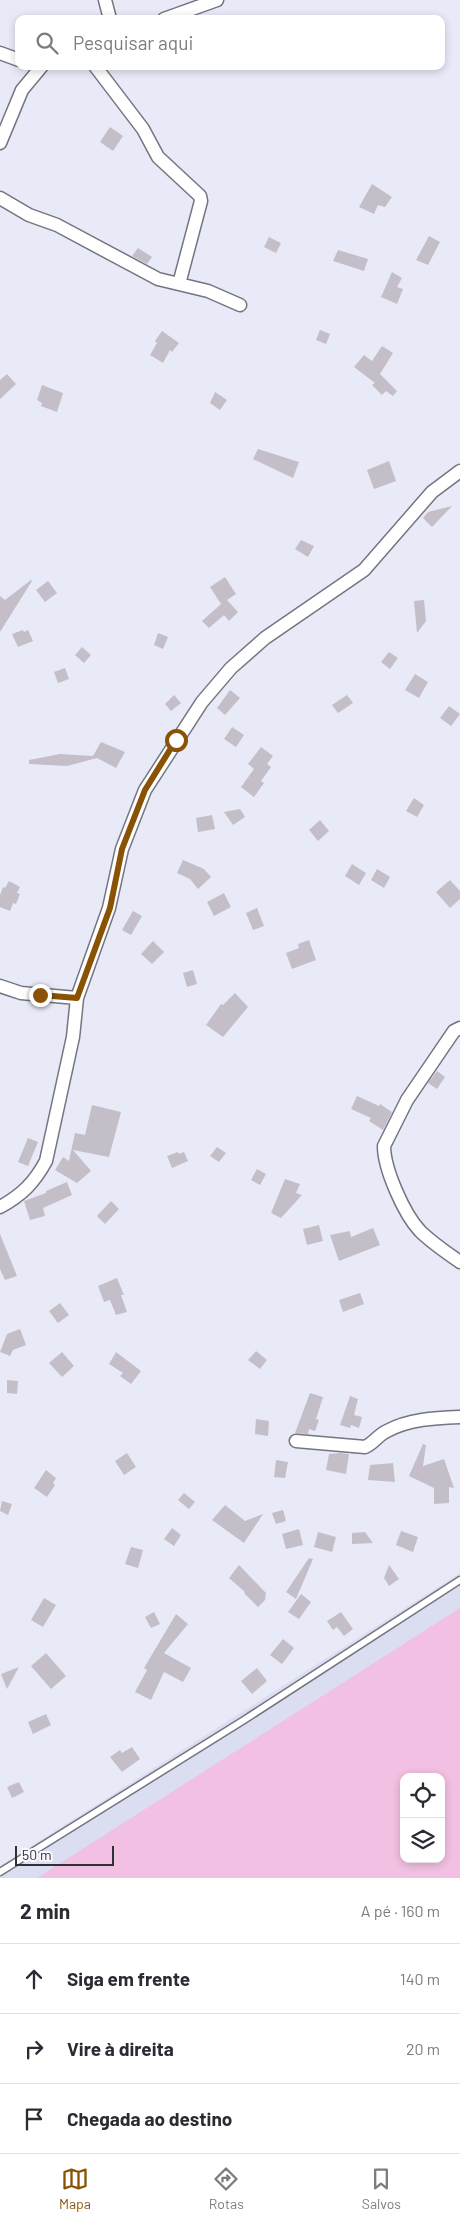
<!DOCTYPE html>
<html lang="pt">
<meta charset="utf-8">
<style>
body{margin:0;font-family:Barlow,sans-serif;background:#f7f7f7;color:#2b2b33}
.controls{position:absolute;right:15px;bottom:15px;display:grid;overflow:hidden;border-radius:10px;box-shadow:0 2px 8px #0003}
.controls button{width:45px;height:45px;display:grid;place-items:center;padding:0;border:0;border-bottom:1px solid #e1e1e2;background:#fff;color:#2b2b33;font:25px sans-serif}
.scale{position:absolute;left:15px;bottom:12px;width:99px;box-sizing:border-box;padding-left:5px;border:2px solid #303035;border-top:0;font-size:14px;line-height:18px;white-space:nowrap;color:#303035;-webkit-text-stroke:4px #f8f8fe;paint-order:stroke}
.stop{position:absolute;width:15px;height:15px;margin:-11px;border:4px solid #895204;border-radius:50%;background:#fff}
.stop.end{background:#895204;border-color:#fff;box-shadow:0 1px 5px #0008}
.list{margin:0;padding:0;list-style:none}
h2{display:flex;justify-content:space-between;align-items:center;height:65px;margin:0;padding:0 20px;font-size:21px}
h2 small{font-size:16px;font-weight:400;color:#7c7c81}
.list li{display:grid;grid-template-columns:32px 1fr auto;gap:15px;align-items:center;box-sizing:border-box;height:70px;padding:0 20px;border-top:1px solid #e1e1e2}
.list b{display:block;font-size:19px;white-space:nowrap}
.list em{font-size:16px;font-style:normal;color:#7c7c81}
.icon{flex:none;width:28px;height:28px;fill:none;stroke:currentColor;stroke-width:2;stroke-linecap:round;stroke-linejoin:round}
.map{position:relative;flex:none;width:460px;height:1878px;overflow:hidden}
.search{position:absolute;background:#fff;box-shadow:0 2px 8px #0003;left:15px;right:15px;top:15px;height:55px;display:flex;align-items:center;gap:12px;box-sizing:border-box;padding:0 18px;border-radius:10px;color:#7c7c81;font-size:19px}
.sheet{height:275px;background:#fff}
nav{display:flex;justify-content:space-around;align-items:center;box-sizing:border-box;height:70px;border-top:1px solid #e1e1e2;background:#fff;font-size:14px;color:#7c7c81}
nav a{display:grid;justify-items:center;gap:2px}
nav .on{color:#895204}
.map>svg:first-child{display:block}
</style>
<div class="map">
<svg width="460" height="1878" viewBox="0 0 460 1878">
<rect width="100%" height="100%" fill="#e9eaf7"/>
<!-- built -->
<path fill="#dbddf1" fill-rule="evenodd" d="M460,1573V1878H0V1866ZM404,1777H441V1859H404Z"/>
<!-- green -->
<path fill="#f2c0e2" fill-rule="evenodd" d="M460,1608V1878H37ZM404,1777H441V1859H404Z"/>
<!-- building -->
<path fill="#c4bec9" d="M110,127L123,136L113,151L100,142Z
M372,184L392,197L385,207L378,205L374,214L359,207Z
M429,236L440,242L428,265L416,260Z
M269,237L281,243L276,253L264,247Z
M138,248L152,257L147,264L132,256Z
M338,250L368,259L364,271L333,261Z
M392,272L402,278L397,287L403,289L397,304L381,297Z
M320,330L330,334L326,344L316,340Z
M162,331L179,343L172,352L170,350L163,363L150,355L157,343L155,341Z
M382,346L393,353L380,374L397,391L393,396L386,391L382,395L372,385L375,383L354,367L364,355L372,361Z
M7,374L16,384L0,399V380Z
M42,385L63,393L57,412L41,406L42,403L37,400Z
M215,392L227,400L220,410L210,403Z
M258,449L299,462L293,478L253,459Z
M389,461L396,481L374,489L367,470Z
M452,506L432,527L423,518L428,512Z
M301,540L314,546L308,557L295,549Z
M225,577L236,594L227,600L238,612L229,621L224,615L209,628L202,621L221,604L210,587Z
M31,580L32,581L0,632V596L5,600Z
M48,581L57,593L45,602L36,590Z
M424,600L426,621L417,633L414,601Z
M23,630L24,632L28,630L33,641L18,647L12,634Z
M158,633L168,637L163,649L154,645Z
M82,647L91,655L84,663L75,655Z
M389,652L398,658L390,669L381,662Z
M65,668L69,679L58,683L54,672Z
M415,674L428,682L419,698L405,690Z
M230,690L240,698L225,715L217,708Z
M174,695L181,703L171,711L165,704Z
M347,695L353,703L338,713L332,705Z
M449,706L460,714L451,726L440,718Z
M232,727L244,735L236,747L224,739Z
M101,742L125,752L116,768L97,758L67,766L29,764V760L60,754L93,756Z
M261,747L273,756L267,764L271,767L261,781L264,783L254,797L241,787L254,769L248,764Z
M414,798L424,805L417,817L406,811Z
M240,809L245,817L233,825L224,812Z
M212,815L215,829L198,832L196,818Z
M320,820L329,831L318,841L309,830Z
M183,860L204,869L211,877L198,889L190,879L177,873Z
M352,864L366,873L359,885L345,876Z
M377,869L390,877L384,888L371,880Z
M450,880L460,891V899L450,908L436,892Z
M9,881L20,887L17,893L20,894L16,904L13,903L10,911L0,907V895L3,887L5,888Z
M224,893L231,907L214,916L207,902Z
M257,908L264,926L253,930L246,913Z
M133,911L142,916L131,935L122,930Z
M309,940L316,960L292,969L286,953L299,948L298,944Z
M153,941L164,952L152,964L141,954Z
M193,970L197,984L187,987L183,973Z
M235,993L248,1007L223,1037L206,1025L221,1004L223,1005Z
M437,1071L445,1077L437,1089L428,1083Z
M357,1096L379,1106L380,1104L392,1112L383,1130L369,1121L371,1118L351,1109Z
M92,1105L121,1112L109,1157L73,1150L91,1171L77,1183L55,1170L63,1157L69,1161L75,1133L85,1135Z
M28,1138L38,1142L28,1166L18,1162Z
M217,1147L226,1153L219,1162L210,1156Z
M178,1152L179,1154L184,1152L188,1161L172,1168L167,1156Z
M257,1169L266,1174L260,1185L251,1180Z
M285,1179L300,1184L296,1193L302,1195L281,1218L271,1213Z
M67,1182L72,1195L43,1208L45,1216L30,1220L24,1201L46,1193V1191Z
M111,1201L119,1209L105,1224L97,1216Z
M319,1225L323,1241L307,1245L303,1229Z
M373,1228L380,1245L339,1261L330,1235L350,1231L351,1237Z
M0,1234L17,1276L5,1280L0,1269Z
M117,1278L124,1295H121L127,1312L116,1315L110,1300L104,1302L98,1286Z
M360,1293L364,1304L343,1312L339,1300Z
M60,1303L69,1315L58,1323L49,1311Z
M20,1329L26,1345L13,1350L10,1356L0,1352L7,1334Z
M256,1351L267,1360L260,1369L248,1360Z
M62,1352L74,1366L62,1377L49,1363Z
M116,1352L141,1371L131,1384L120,1376L123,1373L109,1364Z
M7,1380L18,1381L17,1394L7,1393Z
M310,1393L323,1397L316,1419L319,1420L315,1431L309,1429L308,1434L295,1433Z
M350,1396L358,1399L354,1415L362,1417L359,1428L351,1425L350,1428L340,1425Z
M256,1419L269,1421L268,1436L255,1434Z
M423,1444L426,1445L423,1466L444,1459L454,1488L449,1487V1503L434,1504V1488L409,1476Z
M127,1453L136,1467L124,1475L115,1461Z
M340,1453L349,1454L346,1474L326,1470L329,1454Z
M276,1460L288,1462L285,1478L274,1477Z
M393,1463L395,1482L368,1480L370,1465Z
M46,1470L56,1478L53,1483L55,1485L47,1497L34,1488Z
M184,1493L195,1502L189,1509L178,1500Z
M2,1501L12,1504L8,1515L0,1511Z
M225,1505L245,1521L263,1514L244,1543L212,1520Z
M283,1510L286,1521L276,1524L272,1513Z
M172,1528L181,1535L174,1546L164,1539Z
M299,1529L303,1545L286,1549L282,1534Z
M401,1531L418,1537L413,1552L396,1545Z
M318,1532L336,1537L332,1552L314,1547Z
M365,1532L373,1543L352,1544V1533Z
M131,1547L143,1550L138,1568L125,1564Z
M309,1558L313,1559L296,1599L286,1592Z
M239,1565L266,1593L265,1600L258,1607L244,1593L245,1592L229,1578Z
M389,1565L399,1579L389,1586L384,1578Z
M301,1594L311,1602L299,1619L288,1612Z
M44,1598L56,1605L43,1627L31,1620Z
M154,1612L160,1624L151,1628L145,1617Z
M341,1612L353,1629L344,1636L337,1627L333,1630L327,1621Z
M176,1614L188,1624L164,1653L191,1668L183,1682L164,1672L151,1700L135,1692L147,1670L144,1668Z
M283,1639L294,1648L282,1664L270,1655Z
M46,1653L66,1676L51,1689L31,1666Z
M19,1667L7,1689L1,1674Z
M257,1668L267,1681L252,1694L241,1681Z
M46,1714L51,1725L33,1734L28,1722Z
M132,1747L140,1759L122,1772L110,1757L120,1750L122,1753Z
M19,1782L24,1792L12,1798L7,1787Z"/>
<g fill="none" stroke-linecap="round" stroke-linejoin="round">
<!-- lane casing -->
<g stroke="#747580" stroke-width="9">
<path id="lane" d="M0,1872L244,1720L460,1580"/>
</g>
<!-- street casing -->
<g stroke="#747580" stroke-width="15">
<path id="street" d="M105,0L110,19
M164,19L217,0
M0,53L19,60
M95,66L143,129L158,157L200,196L201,201L179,284
M0,143L22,90L42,66
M0,198L29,215L57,225L158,279L208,291L240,305
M0,986L21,993L77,998
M460,1028L454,1031L407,1100L384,1146C384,1169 404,1214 420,1231C431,1242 447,1253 460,1262
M0,1207C22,1195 34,1183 46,1161L73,1037L77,998L109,908L122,849L145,790L202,702L231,668L265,638L364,570L432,492L460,471
M296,1441L365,1447C374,1443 378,1435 387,1431C409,1419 435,1418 460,1417"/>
</g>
<!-- lane -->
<use href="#lane" stroke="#fff" stroke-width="6"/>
<!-- street -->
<use href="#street" stroke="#fff" stroke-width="12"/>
</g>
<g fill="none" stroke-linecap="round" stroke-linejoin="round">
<!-- route -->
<path stroke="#895204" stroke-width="6" d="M40,995L77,998L110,908L122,849L145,790L176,740"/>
</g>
</svg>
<div class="controls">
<button><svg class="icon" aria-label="locate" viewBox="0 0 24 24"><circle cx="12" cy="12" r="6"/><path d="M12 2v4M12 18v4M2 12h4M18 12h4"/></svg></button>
<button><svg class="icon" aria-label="layers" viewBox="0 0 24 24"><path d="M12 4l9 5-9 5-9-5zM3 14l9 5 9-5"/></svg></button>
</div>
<div class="scale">50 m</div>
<div class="stop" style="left:176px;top:740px"></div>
<div class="stop end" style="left:40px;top:995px"></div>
<div class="search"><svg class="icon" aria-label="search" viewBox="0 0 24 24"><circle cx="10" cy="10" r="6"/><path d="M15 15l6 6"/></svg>Pesquisar aqui</div>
</div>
<section class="sheet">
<h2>2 min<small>A pé · 160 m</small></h2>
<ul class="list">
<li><svg class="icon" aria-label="ahead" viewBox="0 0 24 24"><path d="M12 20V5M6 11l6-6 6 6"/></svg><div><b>Siga em frente</b></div><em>140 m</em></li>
<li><svg class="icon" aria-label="right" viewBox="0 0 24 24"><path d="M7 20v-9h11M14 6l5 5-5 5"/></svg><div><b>Vire à direita</b></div><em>20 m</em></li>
<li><svg class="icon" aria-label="arrive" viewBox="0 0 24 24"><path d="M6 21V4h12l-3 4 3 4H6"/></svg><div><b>Chegada ao destino</b></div></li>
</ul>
</section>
<nav>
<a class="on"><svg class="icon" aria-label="map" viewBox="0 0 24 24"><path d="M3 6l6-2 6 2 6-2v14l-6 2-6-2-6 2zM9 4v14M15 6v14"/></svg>Mapa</a>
<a><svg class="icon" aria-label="directions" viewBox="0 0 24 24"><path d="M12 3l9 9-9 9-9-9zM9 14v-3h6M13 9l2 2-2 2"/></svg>Rotas</a>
<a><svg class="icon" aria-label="saved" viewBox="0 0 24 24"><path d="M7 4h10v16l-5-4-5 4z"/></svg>Salvos</a>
</nav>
